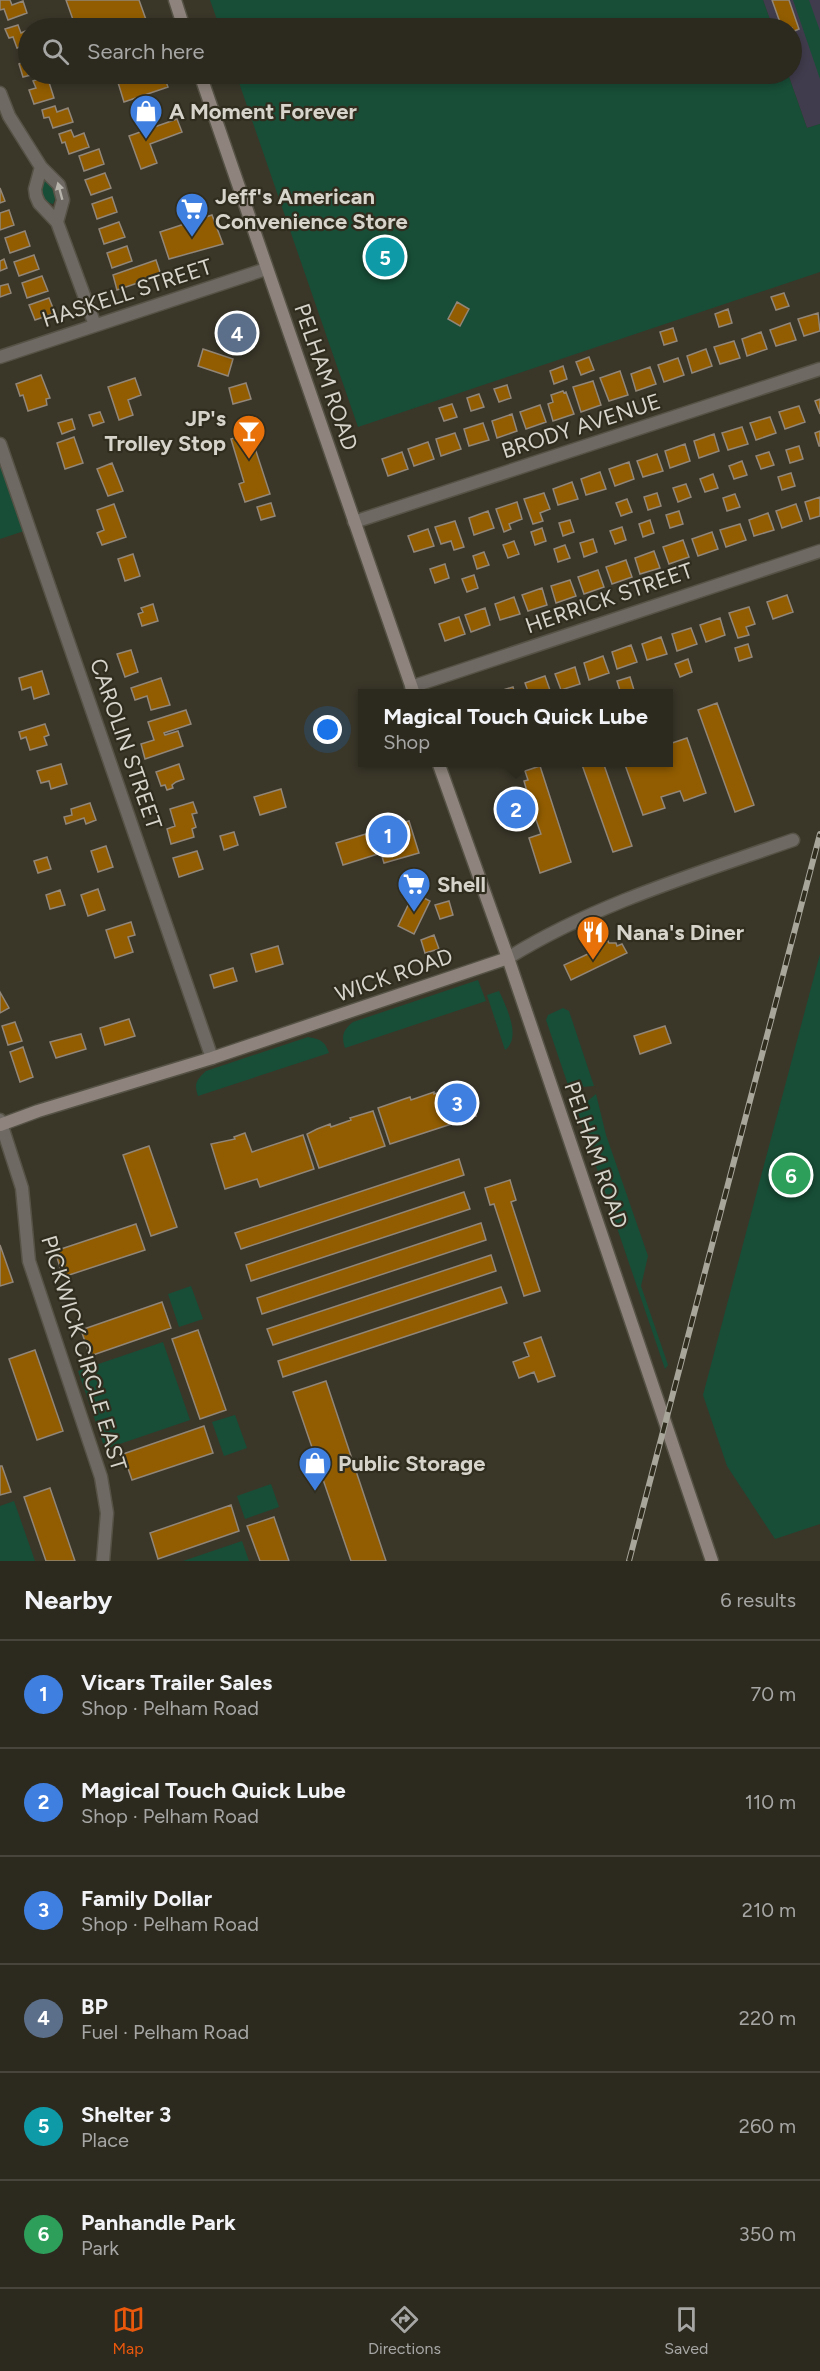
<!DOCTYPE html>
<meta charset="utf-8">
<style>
body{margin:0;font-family:Figtree,sans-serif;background:#343128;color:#f1f3f6}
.you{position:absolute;left:328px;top:730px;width:21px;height:21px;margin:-15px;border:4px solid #fff;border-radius:50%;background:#1a73e8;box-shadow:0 0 0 9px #1a73e833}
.badge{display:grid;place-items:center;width:39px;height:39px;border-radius:50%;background:#ea580c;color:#fff;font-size:20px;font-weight:700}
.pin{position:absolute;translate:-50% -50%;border:3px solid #fff;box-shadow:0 2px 6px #0006}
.popup{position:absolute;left:358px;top:689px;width:315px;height:78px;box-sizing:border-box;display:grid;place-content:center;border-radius:0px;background:#2c291f;filter:drop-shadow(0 2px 4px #0005);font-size:20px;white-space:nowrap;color:#a6a6a4}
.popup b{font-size:22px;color:#f1f3f6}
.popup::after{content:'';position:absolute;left:50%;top:100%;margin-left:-12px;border:12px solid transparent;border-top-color:#2c291f}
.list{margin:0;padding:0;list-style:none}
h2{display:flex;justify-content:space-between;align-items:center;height:78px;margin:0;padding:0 24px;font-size:26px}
h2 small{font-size:20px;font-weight:400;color:#a6a6a4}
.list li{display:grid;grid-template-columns:39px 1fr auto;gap:18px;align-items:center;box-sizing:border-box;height:108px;padding:0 24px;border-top:2px solid #48453d}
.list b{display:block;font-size:22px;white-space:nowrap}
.list p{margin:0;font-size:20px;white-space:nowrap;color:#a6a6a4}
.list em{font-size:20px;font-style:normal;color:#a6a6a4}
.icon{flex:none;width:33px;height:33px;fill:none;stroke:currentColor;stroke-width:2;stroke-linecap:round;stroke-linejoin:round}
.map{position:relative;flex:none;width:820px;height:1561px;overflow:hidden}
.search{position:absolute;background:#2c291f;box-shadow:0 3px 9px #0003;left:18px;right:18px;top:18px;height:66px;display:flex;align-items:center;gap:15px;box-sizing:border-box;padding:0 21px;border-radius:33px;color:#a6a6a4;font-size:22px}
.sheet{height:726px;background:#2c291f}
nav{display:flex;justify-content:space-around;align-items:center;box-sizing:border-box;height:84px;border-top:2px solid #48453d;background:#2c291f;font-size:16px;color:#a6a6a4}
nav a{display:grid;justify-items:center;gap:3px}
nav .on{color:#ea580c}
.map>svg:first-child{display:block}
</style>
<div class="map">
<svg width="820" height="1561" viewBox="0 0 820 1561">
<rect width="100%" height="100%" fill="#3a3729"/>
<!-- education -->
<path fill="#413c4d" d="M763,0H820V124L807,128L788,74H792V28H773Z"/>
<!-- green -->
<path fill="#184e37" d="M210,0H763L773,28H220Z
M793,0H809L820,31V79Z
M236,74H788L807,128L820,124V272L358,427Z
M44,181C56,183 58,195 53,204C45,202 42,197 40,189Z
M0,462L24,531L0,539Z
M820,954V1524L775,1539L727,1466L703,1395Z
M478,980L486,1001L345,1048C341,1036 343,1030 353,1022Z
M499,991C506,1006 522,1038 505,1050L487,995Z
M563,1008L569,1011L594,1086L569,1088L546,1020L548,1015Z
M308,1037C320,1039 325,1041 329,1053L198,1096C194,1084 196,1080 206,1071Z
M596,1094L606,1135L648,1256L641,1286L668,1365L665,1369L577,1110Z
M191,1286L203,1319L179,1327L168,1294Z
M163,1342L190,1420L105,1449L78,1371Z
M235,1415L247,1448L224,1456L212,1422Z
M271,1484L279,1507L245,1519L237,1496Z
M14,1501L35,1561H0V1506Z
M242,1541L249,1561H183Z"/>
<!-- building -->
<path fill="#925d00" stroke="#918678" stroke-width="1.5" d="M0,0H10L12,5L23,1L27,13L8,20L4,9L0,10Z
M66,0H139L149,28H76Z
M772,0H789L799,29L792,32V28H782Z
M18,25L21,33L28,30V44L17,48L13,37L9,38L5,29Z
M28,53V74H35L23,77L19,64L26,61L24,55Z
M91,74H163L168,87L124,102L116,76L94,83Z
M47,76L54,98L34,104L29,90L36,88L33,81Z
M55,106L57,112L68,108L73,122L53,128L49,117L44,118L42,110Z
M177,119L182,132L150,144L157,163L141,169L129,136Z
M71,130L74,137L84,133L89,147L69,154L65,142L62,143L59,134Z
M99,149L104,164L84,171L79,156Z
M105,173L111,188L91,195L85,180Z
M0,188L5,201L0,203Z
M112,197L117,212L97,219L92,204Z
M9,210L14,225L0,230V213Z
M212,215L223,244L169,259L160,232Z
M119,222L125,237L104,244L99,229Z
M25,231L30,246L10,253L5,238Z
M387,244L394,266L382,270L375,248Z
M127,246L132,261L112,268L107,253Z
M34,255L39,269L19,276L14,262Z
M4,259L7,268L0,271V261Z
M156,260L161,275L117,290L113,275Z
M42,276L48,291L27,298L22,283Z
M8,284L11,293L0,297V286Z
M784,293L789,306L776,310L771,297Z
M49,298L55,313L35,320L29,305Z
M457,302L469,309L460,326L448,319Z
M728,309L732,323L719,327L715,314Z
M818,313L820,331L804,336L798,319Z
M247,321L253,340L230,348L223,330Z
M790,323L796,340L776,346L770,330Z
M673,328L677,341L664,345L660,332Z
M761,332L767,349L747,356L742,339Z
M734,341L740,358L720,364L714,347Z
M203,349L233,359L228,376L198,366Z
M706,349L712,366L692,373L687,356Z
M589,357L594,370L581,375L576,362Z
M678,358L684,375L664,382L658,365Z
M563,366L567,379L554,384L550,371Z
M650,367L656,384L636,391L631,374Z
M620,371L628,395L609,401L600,378Z
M41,375L50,398L46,399L47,405L28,411L23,395L20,396L16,384Z
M135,378L141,395L128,400L133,415L119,420L108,387Z
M593,381L601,405L581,412L573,387Z
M246,383L251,399L233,404L229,388Z
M507,385L511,398L499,402L494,389Z
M563,391L564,393L566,392L574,414L553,421L548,404L553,402L551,395Z
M479,394L484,407L471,411L467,398Z
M820,399V414L815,401Z
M452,404L457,417L444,421L439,408Z
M540,405L546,422L526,429L520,412Z
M799,406L805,422L785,429L779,412Z
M100,412L104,422L93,426L89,415Z
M512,414L517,431L497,438L492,421Z
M770,417L776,433L756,440L750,423Z
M72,419L75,429L62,434L58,423Z
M483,423L489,440L469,446L464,429Z
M742,427L748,444L728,450L722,433Z
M820,431V446H819L815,433Z
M250,433L270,494L245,502L239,484L244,482L231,439Z
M455,433L461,449L441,456L436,439Z
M714,434L719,451L699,458L694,441Z
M74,437L83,463L65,469L57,443Z
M428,442L434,459L414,466L408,449Z
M685,444L690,461L670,468L665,451Z
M799,446L803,459L790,463L786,450Z
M402,452L408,469L388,476L382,459Z
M769,452L774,465L761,469L756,456Z
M657,454L663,471L643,477L637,461Z
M742,461L747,475L734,479L729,466Z
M629,462L634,479L615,486L609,469Z
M112,463L123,491L108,496L97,469Z
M600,472L606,489L586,495L581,479Z
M791,473L795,486L782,490L778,477Z
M713,474L718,488L705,492L700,479Z
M572,482L578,499L558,505L553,489Z
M686,484L691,497L678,502L673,488Z
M544,493L550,509L540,513L543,521L533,524L524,499Z
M657,493L661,506L648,510L644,497Z
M735,494L740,507L727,511L723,498Z
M820,497V516L810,519L805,502Z
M627,499L632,512L621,516L616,503Z
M517,502L522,519L509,524L511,529L504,532L496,509Z
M271,503L275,516L261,520L257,507Z
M114,504L126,537L102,545L97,533L104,530L97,510Z
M796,504L802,521L782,528L776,511Z
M488,511L494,528L474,535L469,518Z
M679,511L683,524L670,528L666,515Z
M768,513L774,530L754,536L749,520Z
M570,520L574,532L563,536L559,523Z
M650,520L654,533L643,537L639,524Z
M455,521L464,547L454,550L451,541L441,544L435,527Z
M740,524L746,540L726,547L720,530Z
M622,527L626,540L615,544L610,531Z
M542,528L546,541L535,545L531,532Z
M428,529L434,546L414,552L408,536Z
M712,532L718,549L698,556L692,539Z
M593,539L597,552L584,557L580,543Z
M683,540L689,557L669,564L663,547Z
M514,541L519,554L508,558L503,545Z
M565,545L570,558L558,562L554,549Z
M654,551L660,568L640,574L635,558Z
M484,552L489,565L477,569L473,556Z
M133,554L140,576L125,581L118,559Z
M626,560L632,577L612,584L606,567Z
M445,564L449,578L435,583L430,569Z
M598,570L604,587L584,594L578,577Z
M474,575L478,588L467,592L462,579Z
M570,580L576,596L556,603L551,586Z
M542,588L547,605L528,611L522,595Z
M787,595L793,612L773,619L767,602Z
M514,597L520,614L500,620L495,604Z
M153,604L158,621L142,626L138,614L143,612L141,608Z
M749,607L755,624L746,627L749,635L738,638L729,613Z
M485,608L490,625L471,632L465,615Z
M459,617L465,634L445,641L439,624Z
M720,618L725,635L706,642L700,625Z
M691,628L697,644L677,651L672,634Z
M661,637L667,654L647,660L642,644Z
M748,644L752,657L739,661L735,648Z
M631,645L637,662L617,669L612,652Z
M131,650L138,672L125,677L117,654Z
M603,656L609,673L589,680L584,663Z
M688,659L692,672L680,677L675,664Z
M575,667L580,684L561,690L555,674Z
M42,671L49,694L34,699L31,687L22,690L19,678Z
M545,676L551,693L529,694L525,683Z
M630,677L634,690L621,694L617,681Z
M161,678L170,705L151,710L147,696L135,700L131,688Z
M513,687L515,694H493V693Z
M717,703L754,805L735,812L698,710Z
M186,710L191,724L164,733L165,735L178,731L183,746L145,759L141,744L154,740L148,722Z
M45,724L49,735L44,737L47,745L30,750L26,737L21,739L19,732Z
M687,738L706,793L684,801L680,791L661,797L665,808L643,815L624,762H669V744Z
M581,762H603L632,846L613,852Z
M61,764L67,784L51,789L49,781L41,783L37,771Z
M179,764L184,779L176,782L172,785L173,788L167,790L165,785L161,786L156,772Z
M540,766L571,862L540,873L529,838L541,834L534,814L502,824L496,806L528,795L524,781L528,780L525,771Z
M281,789L286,807L260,815L254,797Z
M193,802L197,813L192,814L196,827L192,829L194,837L171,844L167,829L175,826L170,809Z
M90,803L96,820L86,824L84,818L66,824L64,817L72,815L71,809Z
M409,821L419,853L384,863L381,853L343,865L336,843Z
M234,832L238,845L224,850L220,836Z
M106,846L113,867L98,872L91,851Z
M197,851L203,869L179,877L173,858Z
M47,857L51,869L38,873L34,861Z
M98,889L105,910L88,916L81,895Z
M60,890L65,905L50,909L46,895Z
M414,893L430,901L414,934L398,926Z
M449,901L453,915L440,919L435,905Z
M131,922L135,935L128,937L133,952L115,958L106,930Z
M434,935L439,949L425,953L421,940Z
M608,941L609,943H616L617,946L622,944L627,953L571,980L564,965L590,953L588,948Z
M278,946L283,964L256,972L251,954Z
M233,968L237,981L214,988L210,975Z
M0,992L9,1008L0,1013Z
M129,1019L135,1036L105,1045L100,1028Z
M15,1022L22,1041L8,1045L2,1026Z
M665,1026L671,1043L640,1054L634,1036Z
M81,1034L86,1049L56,1058L50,1042Z
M23,1047L33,1077L20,1082L10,1052Z
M465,1084L476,1116L390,1144L378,1108L410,1097L411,1100L434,1092V1094Z
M373,1111L385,1146L319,1168L307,1134L317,1129L330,1124L331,1127L351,1120L350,1118Z
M245,1133L252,1152L303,1135L314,1169L260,1187L257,1179L225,1189L211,1144L235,1139L234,1137Z
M149,1146L177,1227L151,1236L123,1155Z
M459,1159L464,1175L241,1249L235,1233Z
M510,1180L516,1200L511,1202L540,1291L524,1296L494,1204L490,1205L485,1188Z
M464,1192L470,1209L251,1281L246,1265Z
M481,1223L486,1240L262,1314L257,1298Z
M136,1224L145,1250L63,1277L55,1251Z
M0,1245L13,1282L0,1286Z
M491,1255L496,1271L273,1345L267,1329Z
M501,1287L507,1303L283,1377L278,1361Z
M162,1302L171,1328L90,1356L81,1330Z
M198,1330L226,1410L200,1419L172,1339Z
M541,1337L555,1376L538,1382L534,1372L519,1378L513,1362L529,1356L524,1343Z
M35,1350L63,1431L37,1440L9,1359Z
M326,1381L386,1561H351L293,1392Z
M204,1426L213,1453L132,1480L123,1454Z
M0,1466H2L11,1492L0,1495Z
M50,1488L75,1561H46L24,1497Z
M231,1505L239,1531L158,1559L150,1533Z
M274,1517L289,1561H260L247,1526Z"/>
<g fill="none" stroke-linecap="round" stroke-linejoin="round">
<!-- street casing -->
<g stroke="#565346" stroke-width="15">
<path id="street" d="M0,93L9,116L41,167L59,185L63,200L57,222
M41,167L35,189L36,196L39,203L57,222L95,325
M0,357L266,269
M0,444L212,1058
M354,522L820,369
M411,687L820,551
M508,958C595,904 696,874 793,840
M0,1120L22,1188L29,1261L101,1477L107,1513L103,1561"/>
</g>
<!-- secondary casing -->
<g stroke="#565346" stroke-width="15">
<path id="secondary" d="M175,0L184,28
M200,74L414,694
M438,762L508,958L712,1561
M0,1125L38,1111L212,1058L508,958"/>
</g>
<!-- street -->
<use href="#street" stroke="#6f6964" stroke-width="12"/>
<!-- secondary -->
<use href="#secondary" stroke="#8e847d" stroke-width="12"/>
<!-- rail casing -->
<g stroke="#a8a69b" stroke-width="6">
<path id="rail" d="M629,1561L820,834"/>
</g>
<!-- rail -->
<use href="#rail" stroke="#302d1f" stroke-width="4" stroke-dasharray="11" stroke-linecap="butt"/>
</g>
<!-- one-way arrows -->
<defs><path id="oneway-solid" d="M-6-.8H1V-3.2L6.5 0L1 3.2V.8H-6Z" transform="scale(1.5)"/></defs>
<use fill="#b7b4ac" href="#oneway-solid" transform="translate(60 191) rotate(-105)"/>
<!-- icons -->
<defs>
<g id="shop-pin" transform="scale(1.725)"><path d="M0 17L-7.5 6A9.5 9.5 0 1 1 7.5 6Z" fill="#3f7fe0" stroke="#302d1f"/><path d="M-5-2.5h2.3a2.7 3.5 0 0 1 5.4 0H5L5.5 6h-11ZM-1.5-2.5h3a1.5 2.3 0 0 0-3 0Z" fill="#fff"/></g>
<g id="supermarket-pin" transform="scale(1.725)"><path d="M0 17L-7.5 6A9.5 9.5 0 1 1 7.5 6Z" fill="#3f7fe0" stroke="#302d1f"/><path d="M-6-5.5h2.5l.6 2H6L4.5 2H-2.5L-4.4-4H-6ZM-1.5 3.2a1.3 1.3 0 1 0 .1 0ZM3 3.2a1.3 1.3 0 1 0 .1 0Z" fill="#fff"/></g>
<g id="bar-pin" transform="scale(1.725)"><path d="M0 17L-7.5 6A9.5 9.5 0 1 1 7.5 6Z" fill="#e8710a" stroke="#302d1f"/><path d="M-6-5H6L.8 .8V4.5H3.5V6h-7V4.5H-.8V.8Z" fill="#fff"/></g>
<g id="restaurant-pin" transform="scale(1.725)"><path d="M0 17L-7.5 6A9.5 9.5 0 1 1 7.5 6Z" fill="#e8710a" stroke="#302d1f"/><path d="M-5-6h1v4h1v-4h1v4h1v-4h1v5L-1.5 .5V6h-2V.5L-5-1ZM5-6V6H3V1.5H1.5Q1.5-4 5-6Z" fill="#fff"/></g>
</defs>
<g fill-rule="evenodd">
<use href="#shop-pin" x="146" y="111"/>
<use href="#supermarket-pin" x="192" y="209"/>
<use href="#bar-pin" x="249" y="431"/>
<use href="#supermarket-pin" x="414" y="884"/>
<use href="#restaurant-pin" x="593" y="932"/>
<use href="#shop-pin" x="315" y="1463"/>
</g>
<g text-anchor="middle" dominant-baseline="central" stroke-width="4.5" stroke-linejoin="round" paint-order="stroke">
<!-- poi labels -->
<g font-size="22" font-weight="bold" fill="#d6d4cb" stroke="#302d1f" text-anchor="start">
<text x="169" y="111">A Moment Forever</text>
<text x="215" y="196">Jeff's American<tspan x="215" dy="25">Convenience Store</tspan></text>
<text x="226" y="418" text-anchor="end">JP's<tspan x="226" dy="25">Trolley Stop</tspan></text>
<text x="437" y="884">Shell</text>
<text x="616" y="932">Nana's Diner</text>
<text x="338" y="1463">Public Storage</text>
</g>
<!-- street labels -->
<g font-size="22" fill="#d6d4cb" stroke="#302d1f">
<text transform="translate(127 293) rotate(-18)">HASKELL STREET</text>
<text transform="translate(326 377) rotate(71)">PELHAM ROAD</text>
<text transform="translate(581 426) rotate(-18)">BRODY AVENUE</text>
<text transform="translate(609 598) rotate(-19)">HERRICK STREET</text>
<text transform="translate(126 744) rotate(71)">CAROLIN STREET</text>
<text transform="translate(394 975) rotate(-19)">WICK ROAD</text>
<text transform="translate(596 1155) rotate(71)">PELHAM ROAD</text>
<text transform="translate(84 1353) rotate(73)">PICKWICK CIRCLE EAST</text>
</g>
</g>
</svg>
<div class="you"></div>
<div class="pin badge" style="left:388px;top:835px;background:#3f7fe0">1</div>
<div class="pin badge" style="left:516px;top:809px;background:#3f7fe0">2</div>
<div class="popup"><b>Magical Touch Quick Lube</b>Shop</div>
<div class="pin badge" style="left:457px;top:1103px;background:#3f7fe0">3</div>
<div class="pin badge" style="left:237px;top:333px;background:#5c6f8a">4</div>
<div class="pin badge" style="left:385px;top:257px;background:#0f9aa8">5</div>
<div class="pin badge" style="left:791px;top:1175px;background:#2e9e5b">6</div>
<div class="search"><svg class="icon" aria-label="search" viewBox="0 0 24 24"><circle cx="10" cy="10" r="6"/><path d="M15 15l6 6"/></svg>Search here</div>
</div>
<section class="sheet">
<h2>Nearby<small>6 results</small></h2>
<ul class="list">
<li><span class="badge" style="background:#3f7fe0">1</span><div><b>Vicars Trailer Sales</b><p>Shop · Pelham Road</p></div><em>70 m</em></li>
<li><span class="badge" style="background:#3f7fe0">2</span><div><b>Magical Touch Quick Lube</b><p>Shop · Pelham Road</p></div><em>110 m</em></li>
<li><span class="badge" style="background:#3f7fe0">3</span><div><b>Family Dollar</b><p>Shop · Pelham Road</p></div><em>210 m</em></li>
<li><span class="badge" style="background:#5c6f8a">4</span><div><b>BP</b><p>Fuel · Pelham Road</p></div><em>220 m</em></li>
<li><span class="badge" style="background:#0f9aa8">5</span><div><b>Shelter 3</b><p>Place</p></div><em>260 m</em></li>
<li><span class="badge" style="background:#2e9e5b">6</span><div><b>Panhandle Park</b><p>Park</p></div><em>350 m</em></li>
</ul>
</section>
<nav>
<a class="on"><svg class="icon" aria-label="map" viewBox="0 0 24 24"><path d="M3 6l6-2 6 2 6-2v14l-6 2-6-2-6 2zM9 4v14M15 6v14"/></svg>Map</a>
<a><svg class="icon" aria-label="directions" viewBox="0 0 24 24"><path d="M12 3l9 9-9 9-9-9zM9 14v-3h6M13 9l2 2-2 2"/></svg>Directions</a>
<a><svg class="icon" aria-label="saved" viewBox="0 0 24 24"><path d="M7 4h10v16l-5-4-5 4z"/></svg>Saved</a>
</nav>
